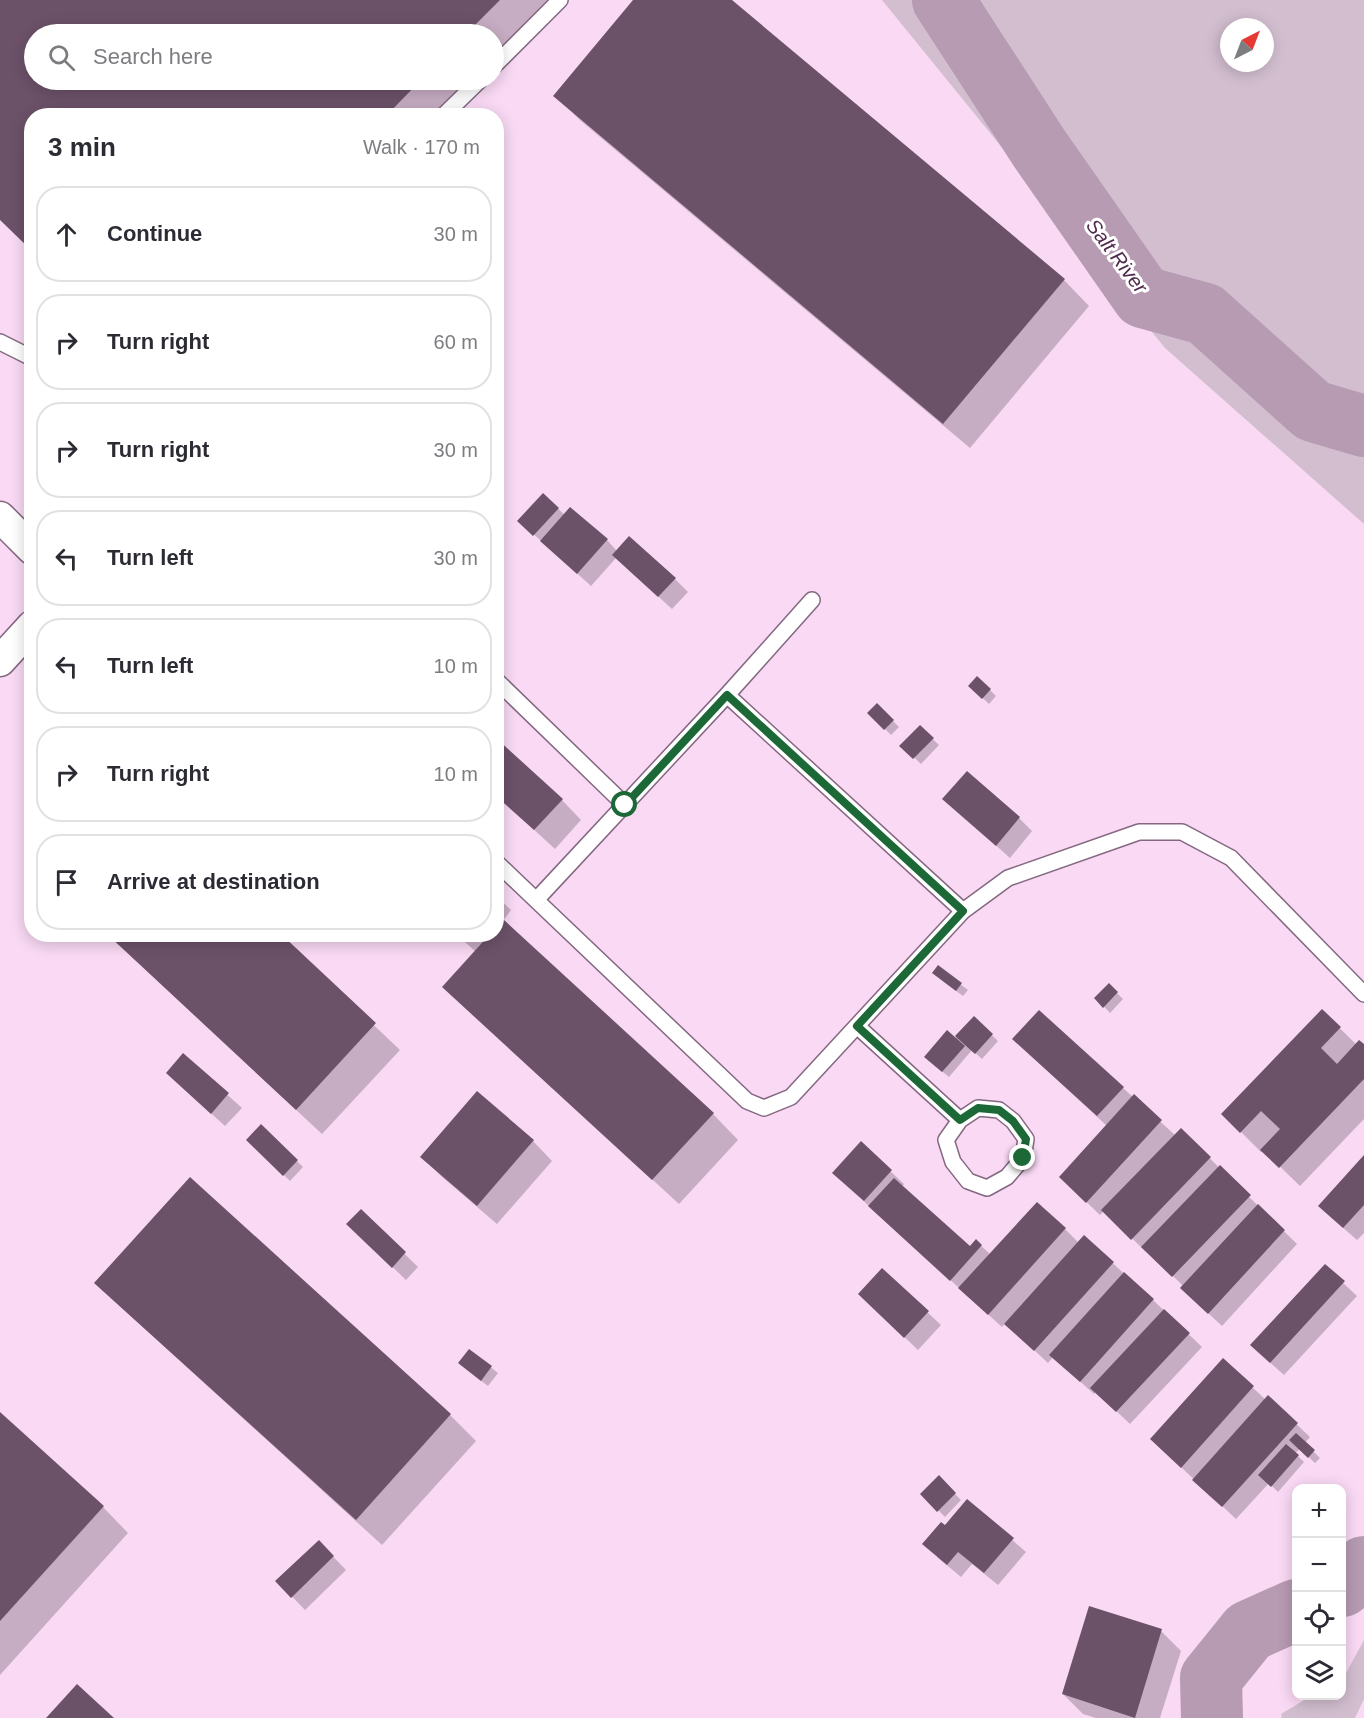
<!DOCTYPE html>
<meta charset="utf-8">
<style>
body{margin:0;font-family:Helvetica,sans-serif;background:#f2f2f3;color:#2b2b33}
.controls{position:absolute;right:18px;bottom:18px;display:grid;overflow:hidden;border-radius:12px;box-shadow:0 3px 15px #0003}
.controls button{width:54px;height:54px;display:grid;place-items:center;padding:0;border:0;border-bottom:2px solid #e1e1e2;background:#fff;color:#2b2b33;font:30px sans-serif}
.compass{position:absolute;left:1220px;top:18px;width:54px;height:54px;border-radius:50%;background:#fff;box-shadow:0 3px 15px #0003;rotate:42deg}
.stop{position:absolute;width:18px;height:18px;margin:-14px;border:4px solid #1c6837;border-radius:50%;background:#fff}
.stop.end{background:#1c6837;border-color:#fff;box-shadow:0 2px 6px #0008}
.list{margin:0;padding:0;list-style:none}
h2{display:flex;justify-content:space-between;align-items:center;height:78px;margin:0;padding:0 24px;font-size:26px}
h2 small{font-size:20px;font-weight:400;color:#7c7c81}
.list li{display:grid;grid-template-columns:39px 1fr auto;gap:18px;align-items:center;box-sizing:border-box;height:96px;margin:0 12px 12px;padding:0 12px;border:2px solid #e1e1e2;border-radius:24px}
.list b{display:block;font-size:22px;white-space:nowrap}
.list em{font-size:20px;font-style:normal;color:#7c7c81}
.icon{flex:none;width:33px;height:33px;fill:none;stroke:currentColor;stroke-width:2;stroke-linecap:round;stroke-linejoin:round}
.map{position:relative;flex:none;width:1364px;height:1718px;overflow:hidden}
.search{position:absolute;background:#fff;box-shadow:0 3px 15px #0003;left:24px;top:24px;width:480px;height:66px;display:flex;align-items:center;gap:15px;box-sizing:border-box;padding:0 21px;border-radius:33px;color:#7c7c81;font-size:22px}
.panel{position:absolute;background:#fff;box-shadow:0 3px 15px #0003;left:24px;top:108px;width:480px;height:834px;border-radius:24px}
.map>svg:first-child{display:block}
</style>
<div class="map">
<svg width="1364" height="1718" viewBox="0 0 1364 1718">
<rect width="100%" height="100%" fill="#f9d9f4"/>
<!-- green -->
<path fill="#d2becf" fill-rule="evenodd" d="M882,0H1364V524L1165,348ZM1229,27H1265V63H1229Z
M1364,1640V1699L1355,1718H1282L1281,1714L1311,1696H1342V1677L1345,1675Z"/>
<!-- shadow -->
<path fill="#0003" d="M0,0H551L494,58V34H34V80H472L437,116H32L0,219Z
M635,0H730L1064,280L1089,306L970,448L581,121L555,96Z
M543,495L565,515L607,540L617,551L675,579L688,592L672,609L616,558L591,586L519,521Z
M970,686L990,690L996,696L989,704Z
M877,705L899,727L891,735L869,713Z
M920,727L939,745L921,764L902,746Z
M496,795L562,800L581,820L555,849Z
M944,799L1019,818L1032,831L1010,858Z
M496,896L511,910L503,921L713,1114L738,1140L679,1204L470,1012L476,952L456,934H496Z
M107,934H278L400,1050L322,1134Z
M356,934H369L363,941Z
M938,967L968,990L963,996L940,979Z
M1109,985L1123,999L1110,1013L1096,998Z
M1322,1011L1357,1045L1364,1047V1119L1300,1186L1263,1150L1261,1152L1223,1114Z
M974,1018L998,1041L982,1059L972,1050L949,1077L932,1063Z
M1027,1052L1123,1088L1175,1135L1181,1130L1297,1244L1222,1326L1195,1301L1184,1287L1147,1250L1146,1252L1104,1211L1100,1215L1074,1190L1107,1126Z
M183,1055L242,1108L225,1126L181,1086Z
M261,1126L303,1167L290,1181L248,1140Z
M533,1141L552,1161L497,1224L441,1176L422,1157Z
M861,1144L904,1184L902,1187L970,1248L976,1241L991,1255L1065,1229L1079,1243L1084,1237L1153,1300L1202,1347L1130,1424L1096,1392L1094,1394L1053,1357L1048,1363L1005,1323L1002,1327L847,1186Z
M1364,1157V1233L1357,1240L1333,1219Z
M190,1179L450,1415L476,1441L382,1545L122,1308L96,1283Z
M361,1211L418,1267L406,1280L361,1237Z
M1325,1266L1357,1296L1284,1375L1265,1358Z
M882,1270L941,1325L918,1350L873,1307Z
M470,1351L498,1373L488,1386L466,1369Z
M1223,1360L1266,1400L1268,1397L1310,1437L1305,1443L1320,1458L1315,1463L1300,1449L1295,1453L1304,1462L1278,1492L1269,1483L1236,1519L1165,1452Z
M0,1414L103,1507L128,1533L0,1675Z
M939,1478L961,1500L945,1517L922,1494Z
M968,1501L1026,1552L998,1585L972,1564L961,1577L937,1557L945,1528Z
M319,1542L346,1570L305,1610L277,1581Z
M1161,1631L1181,1651L1160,1718H1096L1083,1714L1063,1694Z"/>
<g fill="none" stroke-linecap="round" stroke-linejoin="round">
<!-- river -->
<path stroke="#b69bb2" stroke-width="62" d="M943,0L1039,148L1143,297L1205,314L1313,411L1364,426
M1342,1586L1364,1567
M1212,1718L1211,1678L1249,1631L1296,1610"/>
</g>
<!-- building -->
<path fill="#6c5269" d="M0,0H500L466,34H34V80H421L386,116H32V251L0,220Z
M633,0H732L1065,279L943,424L553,96Z
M543,493L559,508L533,536L517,521Z
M570,507L608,539L577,574L540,541Z
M629,536L676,578L658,597L612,555Z
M977,676L991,689L982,699L968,686Z
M877,703L894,720L884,730L867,713Z
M920,725L934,738L913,759L899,746Z
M496,738L563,799L534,830L496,796Z
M967,771L1020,817L996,846L942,799Z
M504,920L714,1113L652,1180L442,987L490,934H496V927Z
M107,934H281L376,1023L296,1110Z
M938,965L962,983L956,991L932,973Z
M1109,983L1118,992L1103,1008L1094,998Z
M1322,1009L1341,1027L1321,1048L1337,1064L1359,1040L1364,1044V1079L1279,1168L1260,1150L1280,1129L1261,1111L1240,1133L1221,1114Z
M1039,1010L1124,1087L1097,1116L1012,1039Z
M974,1016L993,1034L975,1054L955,1036Z
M947,1030L965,1046L942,1072L924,1057Z
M183,1053L229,1093L211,1114L166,1073Z
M477,1091L534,1140L477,1206L420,1157Z
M1134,1094L1162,1120L1086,1203L1059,1177Z
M261,1124L298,1160L283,1176L246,1140Z
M1181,1128L1211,1157L1131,1240L1101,1210Z
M861,1141L892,1170L864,1201L832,1173Z
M1364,1155V1205L1343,1228L1318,1206Z
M1220,1165L1251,1195L1172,1277L1141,1247Z
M190,1177L451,1414L356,1520L94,1283Z
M894,1178L970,1246L976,1239L982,1245L950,1281L868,1206Z
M1037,1202L1066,1228L988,1315L958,1288Z
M1258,1204L1285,1230L1208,1314L1180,1288Z
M361,1209L406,1252L392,1268L346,1224Z
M1084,1235L1114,1262L1034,1351L1004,1324Z
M1325,1264L1345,1281L1270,1363L1250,1345Z
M882,1268L929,1311L904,1338L858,1294Z
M1124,1272L1154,1299L1080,1382L1049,1355Z
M1164,1309L1190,1333L1116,1412L1090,1388Z
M469,1349L492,1366L481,1381L458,1363Z
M1223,1358L1254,1386L1181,1468L1150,1439Z
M1268,1395L1298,1423L1222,1507L1192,1480Z
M0,1412L104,1506L0,1621Z
M1296,1433L1315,1450L1308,1458L1289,1440Z
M1286,1444L1299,1455L1271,1487L1258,1475Z
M939,1475L956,1493L937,1512L920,1494Z
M967,1499L1014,1538L984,1573L958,1552L947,1565L922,1544L941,1522L945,1525Z
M319,1540L334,1556L291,1598L275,1581Z
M1089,1606L1162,1629L1135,1718L1062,1694Z
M77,1684L114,1718H46Z"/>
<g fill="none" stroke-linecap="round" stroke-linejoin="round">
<!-- service casing -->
<g stroke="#846880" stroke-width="18">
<path id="service" d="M494,66L560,0
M443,116L480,80
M0,342L32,358
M496,680L625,805
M727,695L963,911
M496,862L747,1101L764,1108L791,1097L963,911L1008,878L1139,832H1182L1231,858L1364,994
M537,899L727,695L812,600
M857,1026L960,1120
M978,1108L999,1110L1013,1121L1026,1139L1023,1158L1007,1177L987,1188L968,1181L953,1162L946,1140L960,1120Z"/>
</g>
<!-- minor casing -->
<g stroke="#846880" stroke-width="33">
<path id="minor" d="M0,517L32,549
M0,661L32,626"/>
</g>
<!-- service -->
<use href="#service" stroke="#fff" stroke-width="15"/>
<!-- minor -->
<use href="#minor" stroke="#fff" stroke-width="30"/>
</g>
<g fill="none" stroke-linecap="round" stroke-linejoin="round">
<!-- route -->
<path stroke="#1c6837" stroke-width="8" d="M625,805L727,695L963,911L857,1026L960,1120L978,1108L999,1110L1013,1121L1026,1139L1023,1158"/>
</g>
<g text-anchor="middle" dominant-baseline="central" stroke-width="6" stroke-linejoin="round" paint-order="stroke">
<!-- water labels -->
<g font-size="20" font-style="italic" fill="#512b4d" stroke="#fff">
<text transform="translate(1117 256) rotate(53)">Salt River</text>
</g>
</g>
</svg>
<div class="controls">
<button>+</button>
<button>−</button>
<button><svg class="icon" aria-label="locate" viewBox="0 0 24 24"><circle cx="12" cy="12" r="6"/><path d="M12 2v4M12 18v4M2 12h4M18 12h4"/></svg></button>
<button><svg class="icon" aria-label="layers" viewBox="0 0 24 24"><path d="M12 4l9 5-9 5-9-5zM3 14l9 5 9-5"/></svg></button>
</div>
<svg class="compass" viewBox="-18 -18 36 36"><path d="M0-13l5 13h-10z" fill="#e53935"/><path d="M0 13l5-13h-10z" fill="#7c7c81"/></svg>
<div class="stop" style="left:625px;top:805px"></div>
<div class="stop end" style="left:1023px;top:1158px"></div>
<div class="search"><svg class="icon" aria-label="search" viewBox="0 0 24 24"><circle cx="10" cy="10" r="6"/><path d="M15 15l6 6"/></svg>Search here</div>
<section class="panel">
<h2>3 min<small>Walk · 170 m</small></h2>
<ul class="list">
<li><svg class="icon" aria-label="ahead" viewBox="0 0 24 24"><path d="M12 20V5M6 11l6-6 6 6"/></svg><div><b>Continue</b></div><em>30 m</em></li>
<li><svg class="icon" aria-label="right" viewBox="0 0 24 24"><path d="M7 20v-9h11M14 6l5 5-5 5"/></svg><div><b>Turn right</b></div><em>60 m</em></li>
<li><svg class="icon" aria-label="right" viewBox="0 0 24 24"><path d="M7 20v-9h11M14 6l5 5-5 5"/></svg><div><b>Turn right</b></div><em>30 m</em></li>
<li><svg class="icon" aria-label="left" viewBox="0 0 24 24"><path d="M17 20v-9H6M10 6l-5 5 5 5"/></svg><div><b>Turn left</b></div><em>30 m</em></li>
<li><svg class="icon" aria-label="left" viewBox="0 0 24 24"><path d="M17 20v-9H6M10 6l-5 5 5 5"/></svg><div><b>Turn left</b></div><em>10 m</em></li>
<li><svg class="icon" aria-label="right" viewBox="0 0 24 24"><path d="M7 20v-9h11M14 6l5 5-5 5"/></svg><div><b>Turn right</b></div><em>10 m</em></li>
<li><svg class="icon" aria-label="arrive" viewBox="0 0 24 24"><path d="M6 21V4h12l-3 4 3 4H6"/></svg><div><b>Arrive at destination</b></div></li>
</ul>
</section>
</div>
